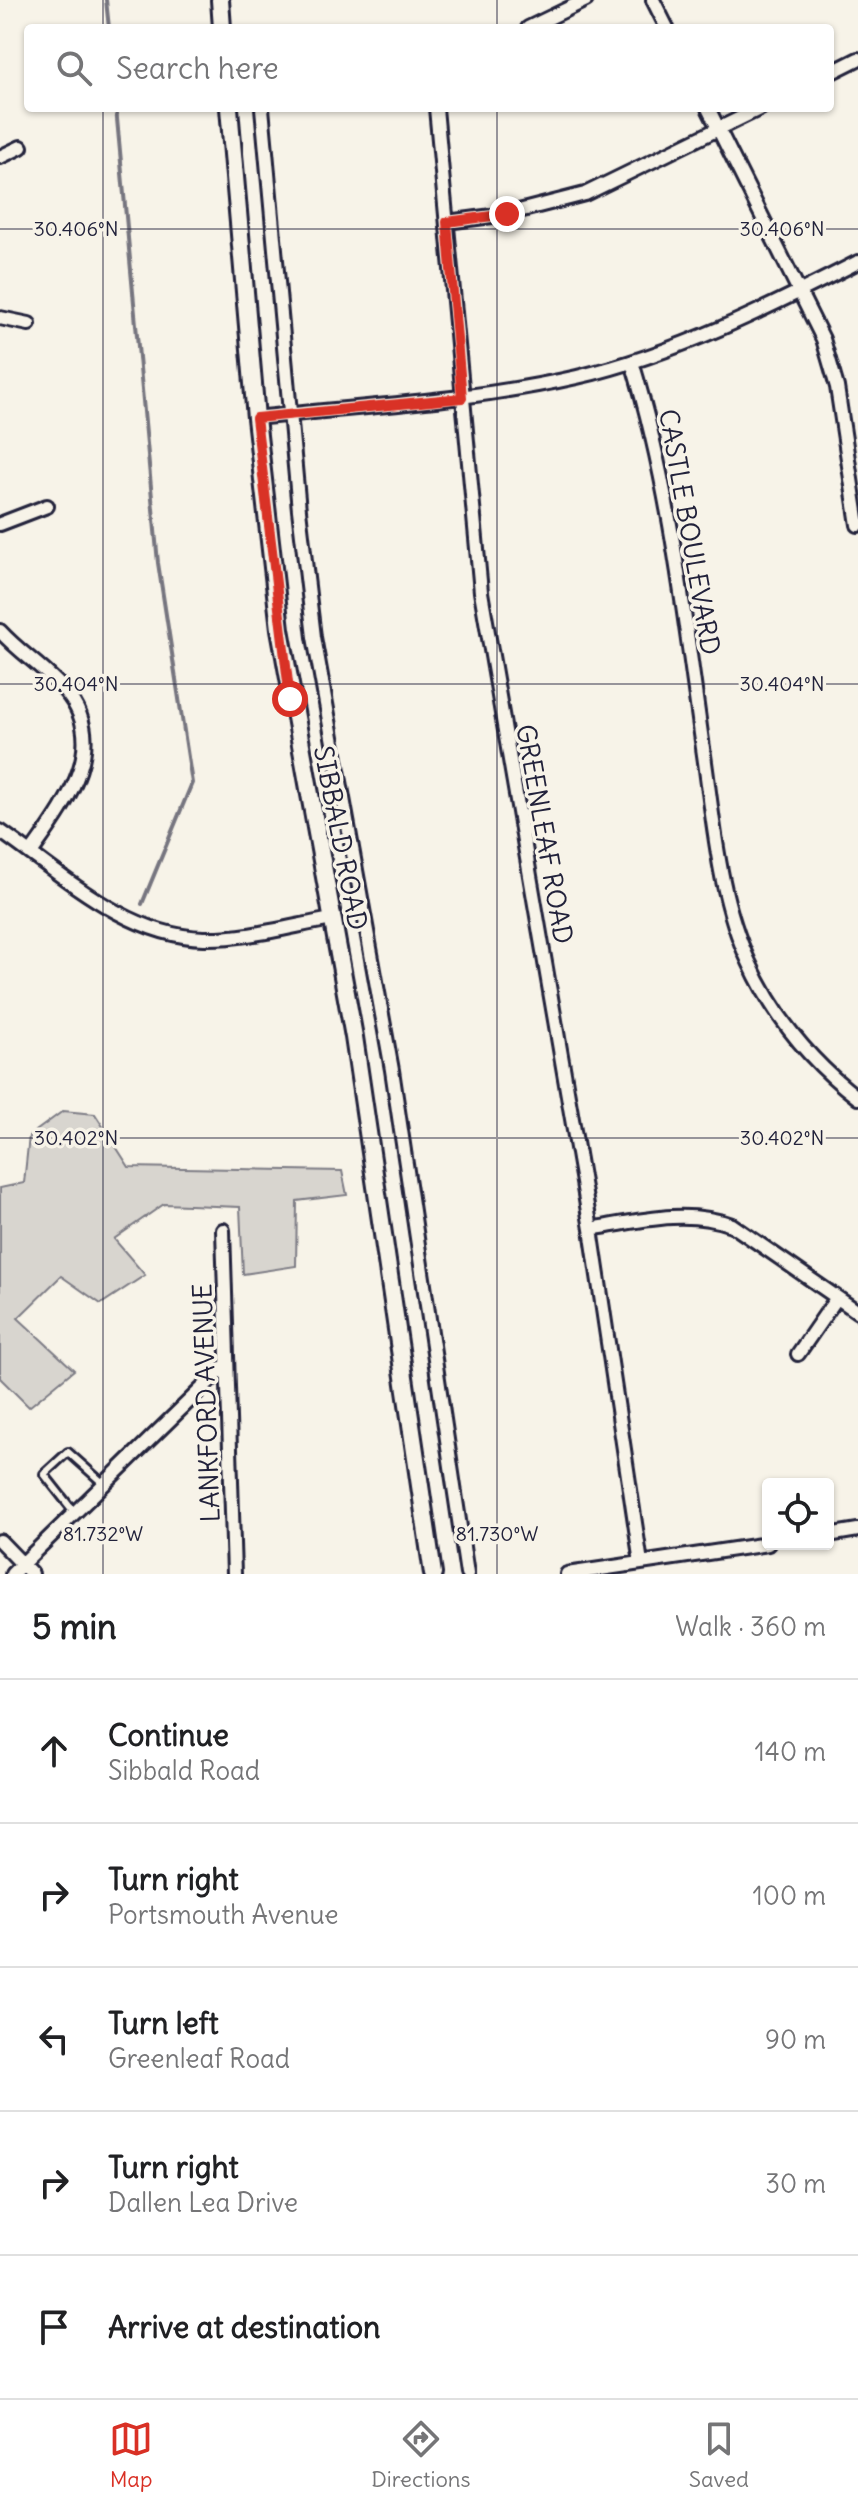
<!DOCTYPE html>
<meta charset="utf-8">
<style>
body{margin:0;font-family:Delius,sans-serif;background:#f2f2f2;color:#202124}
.controls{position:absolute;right:24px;bottom:24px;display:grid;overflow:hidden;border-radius:8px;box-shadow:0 2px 6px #0004}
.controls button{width:72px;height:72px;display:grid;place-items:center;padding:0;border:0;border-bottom:2px solid #e0e0e0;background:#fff;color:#202124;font:40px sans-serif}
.stop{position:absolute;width:24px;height:24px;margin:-18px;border:6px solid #d93025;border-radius:50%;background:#fff}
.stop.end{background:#d93025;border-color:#fff;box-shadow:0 2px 8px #0008}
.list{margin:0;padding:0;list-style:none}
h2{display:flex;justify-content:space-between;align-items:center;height:104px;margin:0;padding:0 32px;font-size:34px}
h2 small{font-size:26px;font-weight:400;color:#757577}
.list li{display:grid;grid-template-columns:52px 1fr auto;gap:24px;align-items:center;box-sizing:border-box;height:144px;padding:0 32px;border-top:2px solid #e0e0e0}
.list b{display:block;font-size:30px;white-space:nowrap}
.list p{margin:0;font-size:26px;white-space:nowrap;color:#757577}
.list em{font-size:26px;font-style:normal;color:#757577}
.icon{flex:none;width:44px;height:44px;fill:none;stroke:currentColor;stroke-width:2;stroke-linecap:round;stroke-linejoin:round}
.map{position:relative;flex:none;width:858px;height:1574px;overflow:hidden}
.search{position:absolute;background:#fff;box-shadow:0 2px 6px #0004;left:24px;right:24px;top:24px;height:88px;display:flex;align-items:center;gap:20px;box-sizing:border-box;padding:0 28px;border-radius:8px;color:#757577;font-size:30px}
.sheet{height:824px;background:#fff}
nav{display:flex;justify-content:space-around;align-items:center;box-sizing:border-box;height:112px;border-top:2px solid #e0e0e0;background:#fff;font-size:22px;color:#757577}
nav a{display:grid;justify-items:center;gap:4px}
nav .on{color:#d93025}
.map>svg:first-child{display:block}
</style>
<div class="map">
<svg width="858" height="1574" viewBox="0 0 858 1574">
<rect width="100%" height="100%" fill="#f7f3e8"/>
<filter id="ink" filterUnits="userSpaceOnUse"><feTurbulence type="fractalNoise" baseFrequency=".0125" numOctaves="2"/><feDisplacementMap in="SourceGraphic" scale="16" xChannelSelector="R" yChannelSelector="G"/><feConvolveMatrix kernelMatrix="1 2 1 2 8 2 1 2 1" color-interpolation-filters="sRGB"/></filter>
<g filter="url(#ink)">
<!-- green -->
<path fill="#d8d5cf" stroke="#7d7c85" stroke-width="2" d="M63,1111L95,1114L129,1167L342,1171L347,1195L297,1201L296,1266L243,1274L240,1207L164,1204L114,1239L145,1275L101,1304L61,1276L18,1318L74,1370L29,1407L0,1378V1188L24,1183L29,1136Z"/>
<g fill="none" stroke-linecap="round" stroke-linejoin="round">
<!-- stream -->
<path stroke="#76747f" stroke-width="4" d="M106,0L109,28
M116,108L158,563L192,783L142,904"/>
<!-- service casing -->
<g stroke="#22223b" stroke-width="12">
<path id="service" d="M74,1512L44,1474L68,1452L104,1484"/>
</g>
<!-- minor casing -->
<g stroke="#22223b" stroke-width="18">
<path id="minor" d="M653,0L667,28
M528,28L586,0
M830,73L858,59
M262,108L299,510L314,637L392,1070L467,1574
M436,108L481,592L591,1229L641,1563
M708,108L823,339L837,387L858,525
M0,157L21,147
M447,222L507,214L585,194L761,108
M0,318L29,324
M632,362C671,490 685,623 704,755C714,824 719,898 749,962C773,1015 811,1062 858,1098
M256,418C363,406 471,401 577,377C676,354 768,308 858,262
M0,524L47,506
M0,631C20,653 45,668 65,691C112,745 64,806 31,853
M0,831C62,874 126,936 204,938C247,939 291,926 332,919
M591,1229C638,1221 686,1208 732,1225L858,1312
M223,1230L234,1574
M798,1354L836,1299
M828,1535L858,1530
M0,1541L32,1574
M12,1574L227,1364
M567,1574L768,1544"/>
</g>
<!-- tertiary casing -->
<g stroke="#22223b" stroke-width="22">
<path id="tertiary" d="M220,0L222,28
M229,108L256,418L280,629L354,1037L433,1574"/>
</g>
<!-- service -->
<use href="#service" stroke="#f7f3e8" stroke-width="6"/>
<!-- minor -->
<use href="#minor" stroke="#f7f3e8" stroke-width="12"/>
<!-- tertiary -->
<use href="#tertiary" stroke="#f7f3e8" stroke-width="16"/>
</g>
</g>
<g fill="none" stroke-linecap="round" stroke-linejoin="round" filter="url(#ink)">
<!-- route -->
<path stroke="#d93025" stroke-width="10" d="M290,699L256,418L462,398L447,222L507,214"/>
</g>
<!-- ticks -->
<path fill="none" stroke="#22223b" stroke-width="2" stroke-opacity="0.45" d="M103,0V28M497,0V28M103,108V1574M497,108V1574M0,229H858M0,684H858M0,1138H858"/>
<g text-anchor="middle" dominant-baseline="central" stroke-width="7" stroke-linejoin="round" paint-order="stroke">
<!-- street labels -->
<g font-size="26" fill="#22223b" stroke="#f7f3e8">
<text transform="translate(690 532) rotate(80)">CASTLE BOULEVARD</text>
<text transform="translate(545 834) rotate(80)">GREENLEAF ROAD</text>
<text transform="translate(341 838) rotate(79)">SIBBALD ROAD</text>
<text transform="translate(206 1403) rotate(-92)">LANKFORD AVENUE</text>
</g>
</g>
<g font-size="20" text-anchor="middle" fill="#22223b" stroke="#f7f3e8" stroke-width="7" stroke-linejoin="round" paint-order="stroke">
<text x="76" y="236">30.406°N</text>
<text x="782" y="236">30.406°N</text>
<text x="76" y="691">30.404°N</text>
<text x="782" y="691">30.404°N</text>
<text x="76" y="1145">30.402°N</text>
<text x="782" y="1145">30.402°N</text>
<text x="103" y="1541">81.732°W</text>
<text x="497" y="1541">81.730°W</text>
</g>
</svg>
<div class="controls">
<button><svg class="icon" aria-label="locate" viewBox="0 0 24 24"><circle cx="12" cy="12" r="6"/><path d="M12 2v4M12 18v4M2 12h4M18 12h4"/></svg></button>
</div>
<div class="stop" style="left:290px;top:699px"></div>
<div class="stop end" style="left:507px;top:214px"></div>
<div class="search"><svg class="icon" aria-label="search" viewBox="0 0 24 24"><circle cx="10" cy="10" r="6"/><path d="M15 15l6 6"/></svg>Search here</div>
</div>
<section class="sheet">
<h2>5 min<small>Walk · 360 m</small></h2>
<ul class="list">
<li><svg class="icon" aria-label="ahead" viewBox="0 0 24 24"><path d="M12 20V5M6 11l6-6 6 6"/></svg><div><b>Continue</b><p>Sibbald Road</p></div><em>140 m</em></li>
<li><svg class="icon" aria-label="right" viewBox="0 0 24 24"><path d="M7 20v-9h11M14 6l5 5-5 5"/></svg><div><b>Turn right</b><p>Portsmouth Avenue</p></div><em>100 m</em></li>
<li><svg class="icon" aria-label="left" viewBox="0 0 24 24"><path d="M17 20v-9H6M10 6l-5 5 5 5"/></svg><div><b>Turn left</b><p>Greenleaf Road</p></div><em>90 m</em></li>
<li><svg class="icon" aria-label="right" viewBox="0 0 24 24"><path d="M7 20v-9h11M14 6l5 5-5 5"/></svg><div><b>Turn right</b><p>Dallen Lea Drive</p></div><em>30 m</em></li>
<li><svg class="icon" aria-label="arrive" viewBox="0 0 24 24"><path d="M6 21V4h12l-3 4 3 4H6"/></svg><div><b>Arrive at destination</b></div></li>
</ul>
</section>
<nav>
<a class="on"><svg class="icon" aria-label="map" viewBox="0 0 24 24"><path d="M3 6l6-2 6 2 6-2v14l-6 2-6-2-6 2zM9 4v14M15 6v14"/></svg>Map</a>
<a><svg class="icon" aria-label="directions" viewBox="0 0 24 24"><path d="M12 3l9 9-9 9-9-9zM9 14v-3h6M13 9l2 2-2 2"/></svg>Directions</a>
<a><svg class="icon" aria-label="saved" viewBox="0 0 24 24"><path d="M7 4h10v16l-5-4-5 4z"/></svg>Saved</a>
</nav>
